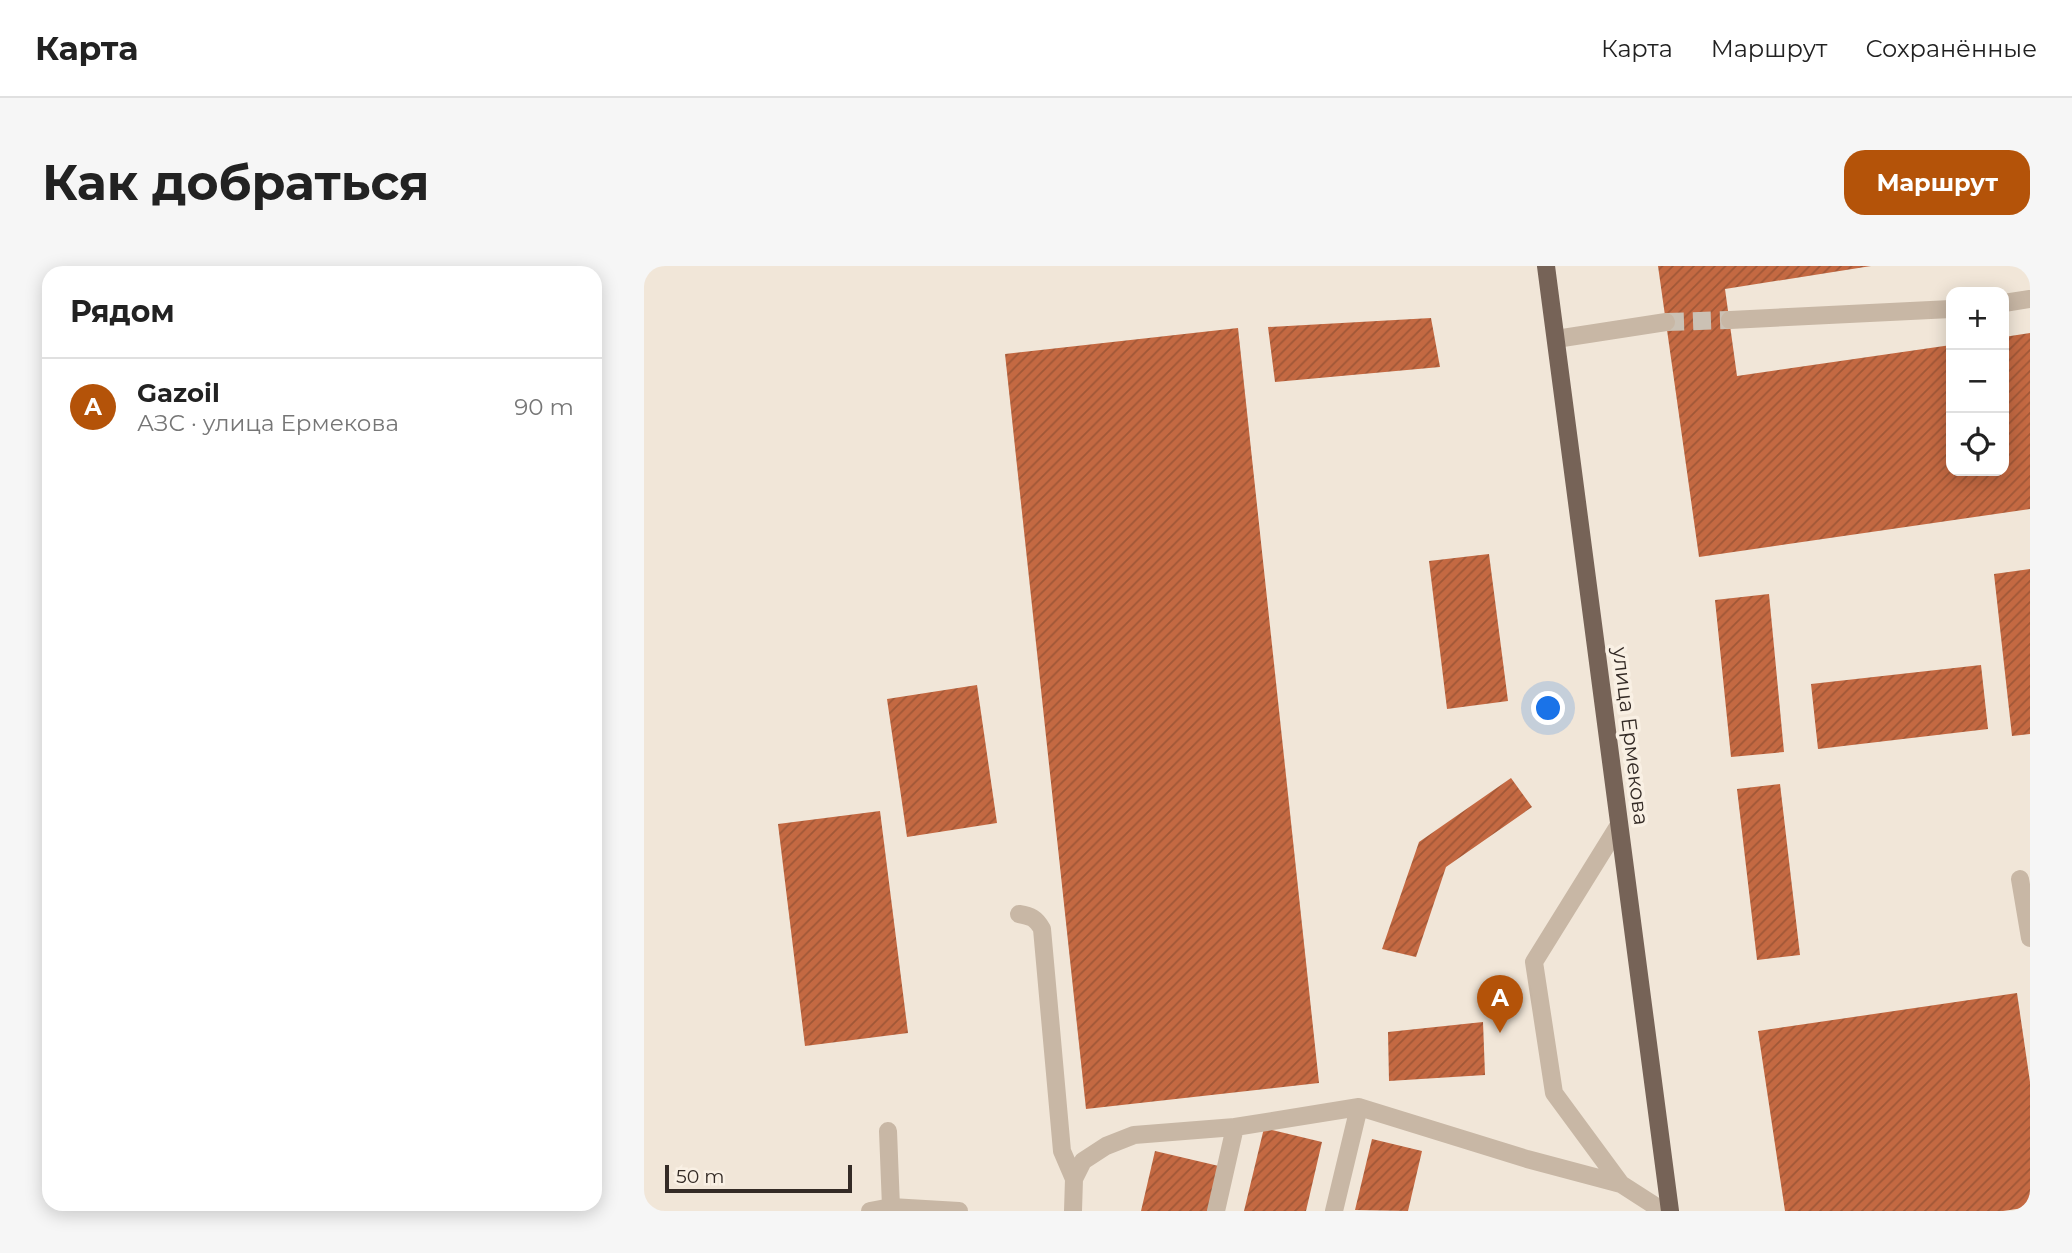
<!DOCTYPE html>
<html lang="ru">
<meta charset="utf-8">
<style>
body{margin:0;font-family:Montserrat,sans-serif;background:#f6f6f6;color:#222}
.controls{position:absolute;right:21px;top:21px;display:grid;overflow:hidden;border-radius:14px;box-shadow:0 4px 18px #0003}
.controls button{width:63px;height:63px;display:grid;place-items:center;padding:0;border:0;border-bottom:2px solid #e0e0e0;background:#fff;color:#222;font:35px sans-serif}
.scale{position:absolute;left:21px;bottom:18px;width:187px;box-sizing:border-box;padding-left:7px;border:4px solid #342b26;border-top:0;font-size:19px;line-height:24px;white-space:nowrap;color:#342b26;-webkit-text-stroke:5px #f9f0e4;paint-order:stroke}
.you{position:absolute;left:905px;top:443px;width:24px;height:24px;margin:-18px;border:5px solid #fff;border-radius:50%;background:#1a73e8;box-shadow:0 0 0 10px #1a73e833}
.badge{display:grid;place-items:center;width:46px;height:46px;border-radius:50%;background:#b45309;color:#fff;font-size:23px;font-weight:700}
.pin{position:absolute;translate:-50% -58px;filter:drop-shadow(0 2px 4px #0008)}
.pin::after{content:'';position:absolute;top:37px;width:24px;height:21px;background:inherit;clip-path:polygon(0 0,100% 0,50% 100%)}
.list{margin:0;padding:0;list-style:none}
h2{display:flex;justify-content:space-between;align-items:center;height:91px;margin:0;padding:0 28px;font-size:30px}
h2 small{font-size:23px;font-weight:400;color:#767676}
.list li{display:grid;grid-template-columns:46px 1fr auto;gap:21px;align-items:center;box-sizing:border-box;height:98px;padding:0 28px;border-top:2px solid #e0e0e0}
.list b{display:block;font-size:26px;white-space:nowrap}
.list p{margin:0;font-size:23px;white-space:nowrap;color:#767676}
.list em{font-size:23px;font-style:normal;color:#767676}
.icon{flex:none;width:38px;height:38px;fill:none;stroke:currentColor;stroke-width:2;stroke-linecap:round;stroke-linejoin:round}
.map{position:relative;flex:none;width:1386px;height:945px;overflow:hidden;border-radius:21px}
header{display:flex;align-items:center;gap:42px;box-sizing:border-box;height:98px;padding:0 35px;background:#fff;border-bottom:2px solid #e0e0e0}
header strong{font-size:33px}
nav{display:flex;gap:38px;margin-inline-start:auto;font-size:24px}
.intro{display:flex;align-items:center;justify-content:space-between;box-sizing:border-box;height:168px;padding:0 42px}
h1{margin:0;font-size:49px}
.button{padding:18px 32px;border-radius:21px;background:#b45309;color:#fff;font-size:24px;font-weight:700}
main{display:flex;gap:42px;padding:0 42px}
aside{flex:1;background:#fff;border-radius:21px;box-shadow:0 4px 18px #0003}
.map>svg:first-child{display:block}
</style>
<header>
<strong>Карта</strong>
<nav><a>Карта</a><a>Маршрут</a><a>Сохранённые</a></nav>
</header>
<div class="intro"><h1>Как добраться</h1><a class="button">Маршрут</a></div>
<main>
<aside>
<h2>Рядом<small></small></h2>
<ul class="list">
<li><span class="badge">A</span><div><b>Gazoil</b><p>АЗС · улица Ермекова</p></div><em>90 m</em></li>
</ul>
</aside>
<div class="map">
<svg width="1386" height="945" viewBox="0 0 1386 945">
<defs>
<pattern id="building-hatch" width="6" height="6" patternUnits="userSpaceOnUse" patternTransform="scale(1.75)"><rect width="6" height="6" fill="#c46942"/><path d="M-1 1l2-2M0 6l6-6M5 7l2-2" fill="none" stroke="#a05737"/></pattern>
</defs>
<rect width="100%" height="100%" fill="#f1e6d8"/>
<!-- building -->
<path fill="url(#building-hatch)" d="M1014,0H1227L1081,23L1093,110L1307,79V205H1360V71L1386,67V243L1055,291Z
M787,52L796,101L631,116L624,61Z
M594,62L675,817L442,843L361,88Z
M845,288L864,435L803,443L785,295Z
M1386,303V468L1368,470L1350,308Z
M1125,328L1140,486L1087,491L1071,334Z
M1337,399L1344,463L1174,483L1167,418Z
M333,419L353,557L263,571L243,433Z
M867,512L888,541L802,601L772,691L738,683L775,576Z
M1136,518L1156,689L1113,694L1093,523Z
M236,545L264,767L161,780L134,558Z
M1373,727L1386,816V941L1359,945H1141L1114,765Z
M839,756L841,809L745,815L744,766Z
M620,862L678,876L662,945H600Z
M728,873L778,885L764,945L711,944Z
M511,885L579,901L569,945H497Z"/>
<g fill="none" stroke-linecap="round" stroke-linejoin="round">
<!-- minor-tunnel -->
<path stroke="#cbc1b4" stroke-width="18" stroke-dasharray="18 9" stroke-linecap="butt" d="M1022,56L1086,54"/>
<!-- minor -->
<path stroke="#c8b7a5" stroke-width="18" d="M1360,37L1386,33
M1086,54L1307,43
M912,73L1022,56
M975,559L890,696L910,827L977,918L1019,945
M1376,613L1386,672
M375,648C387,650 392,652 398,663L418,885L430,913
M244,865L247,941
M226,945L247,941L315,945
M429,945L430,913L439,895L462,880L490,869L591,861
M572,945L591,861L715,841L883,893L977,918
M690,945L715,841"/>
<!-- major -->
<path stroke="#766357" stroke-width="18" d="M902,0L1026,945"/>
</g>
<g text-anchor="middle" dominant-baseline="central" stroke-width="7" stroke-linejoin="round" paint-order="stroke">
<!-- street labels -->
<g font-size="21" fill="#342b26" stroke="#f9f0e4">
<text transform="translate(987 470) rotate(83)">улица Ермекова</text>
</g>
</g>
</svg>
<div class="controls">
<button>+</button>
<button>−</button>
<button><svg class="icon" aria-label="locate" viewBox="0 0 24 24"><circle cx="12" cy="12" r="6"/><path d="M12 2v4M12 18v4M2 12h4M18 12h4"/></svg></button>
</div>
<div class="scale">50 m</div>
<div class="you"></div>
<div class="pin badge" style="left:856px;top:767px">A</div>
</div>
</main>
